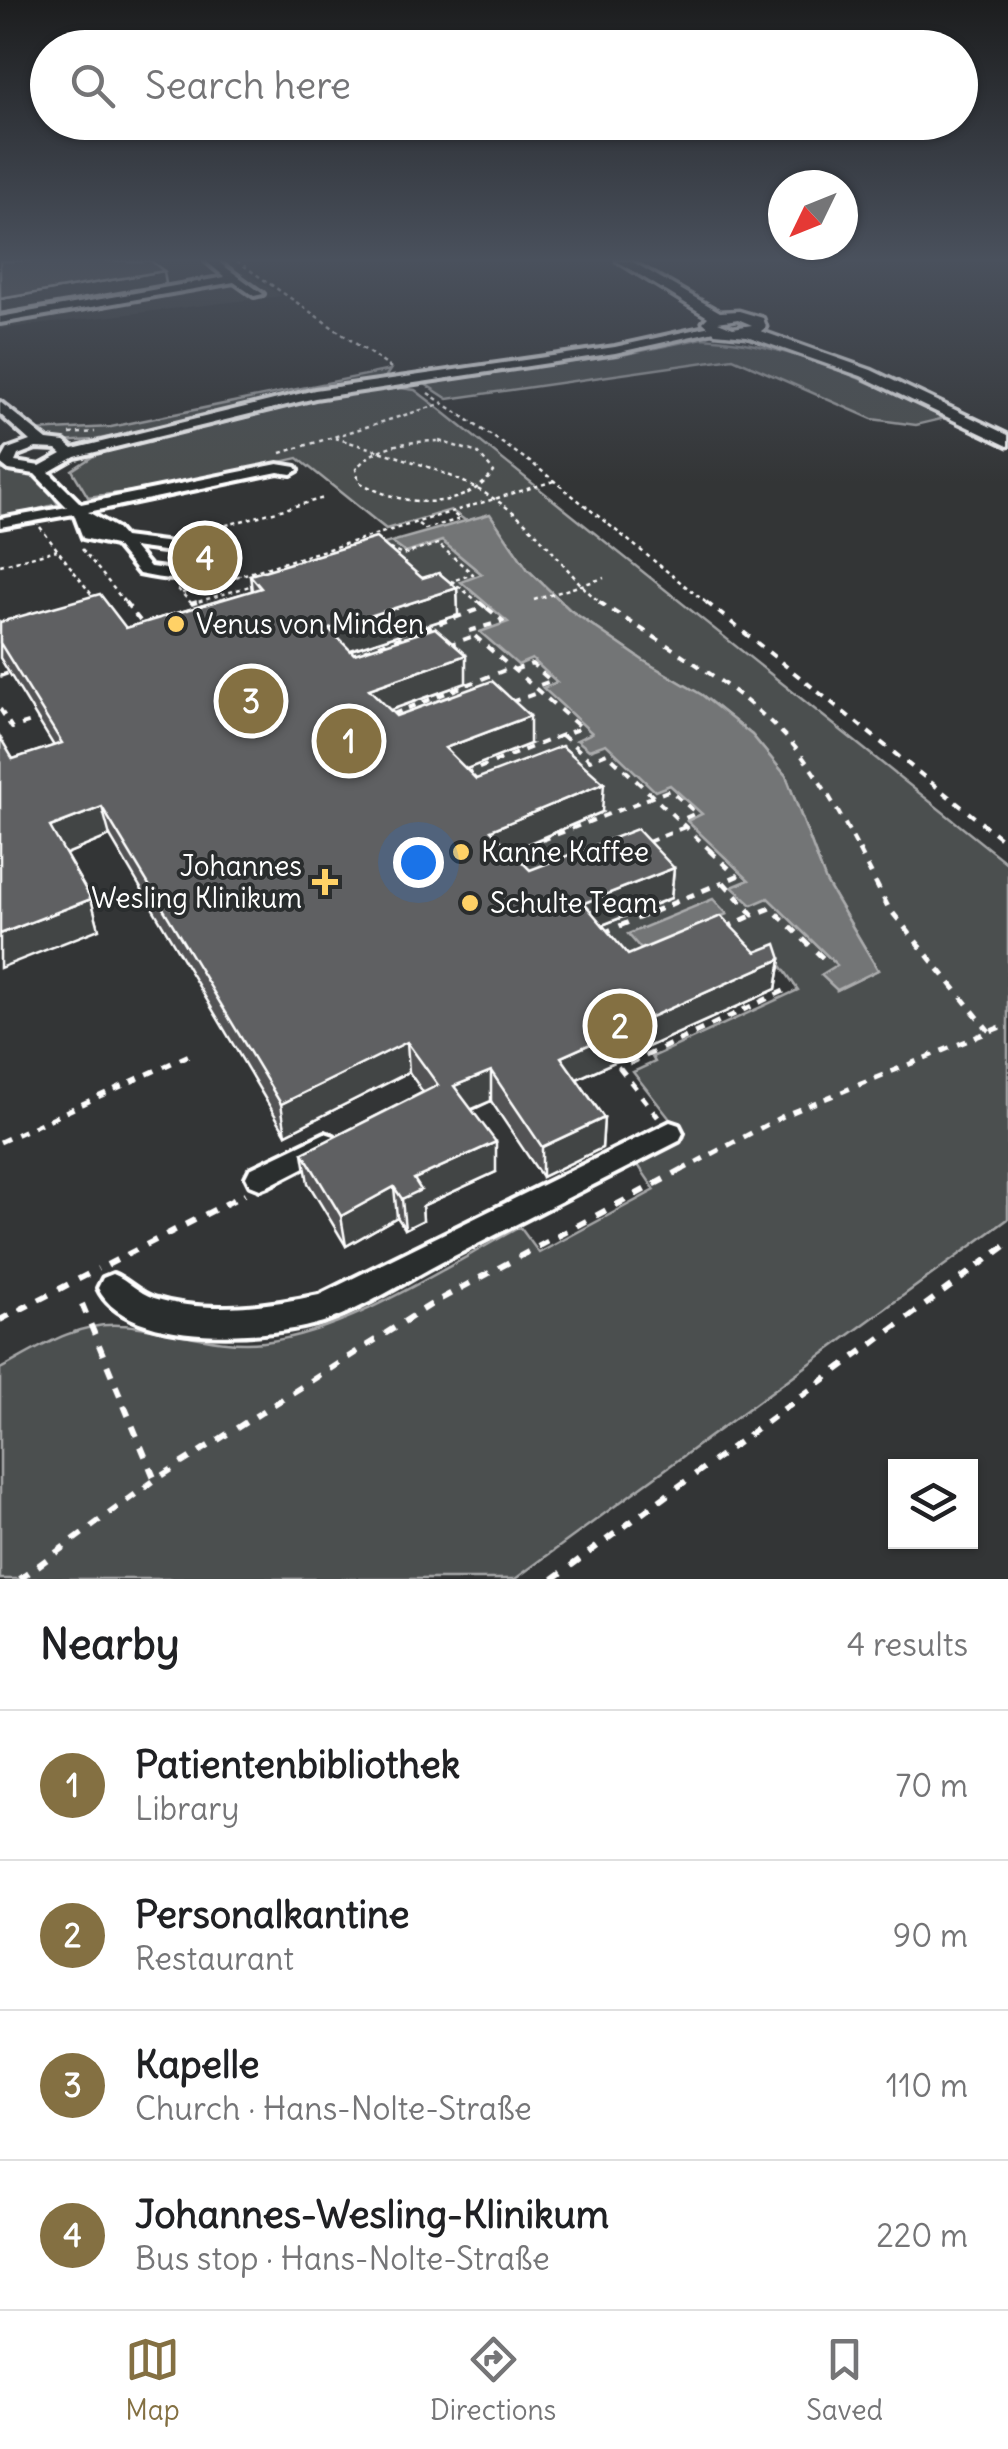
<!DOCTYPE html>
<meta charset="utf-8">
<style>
body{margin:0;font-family:Delius,sans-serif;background:#f2f2f2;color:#202124}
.controls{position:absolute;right:30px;bottom:30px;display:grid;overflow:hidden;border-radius:0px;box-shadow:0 2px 8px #0004}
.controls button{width:90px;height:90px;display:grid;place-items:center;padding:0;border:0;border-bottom:2px solid #e0e0e0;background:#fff;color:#202124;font:50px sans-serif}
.compass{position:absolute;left:768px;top:170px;width:90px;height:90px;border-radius:50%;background:#fff;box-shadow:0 2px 8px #0004;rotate:227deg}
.you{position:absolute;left:418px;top:862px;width:35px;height:35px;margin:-25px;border:8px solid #fff;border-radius:50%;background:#1a73e8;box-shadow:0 0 0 15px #1a73e833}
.badge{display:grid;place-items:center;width:65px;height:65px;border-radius:50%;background:#847042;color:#fff;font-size:32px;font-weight:700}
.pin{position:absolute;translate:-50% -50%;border:5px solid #fff;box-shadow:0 2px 10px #0006}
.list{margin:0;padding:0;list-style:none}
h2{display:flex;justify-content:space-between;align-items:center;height:130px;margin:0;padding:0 40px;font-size:42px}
h2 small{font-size:32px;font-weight:400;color:#757577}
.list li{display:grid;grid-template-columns:65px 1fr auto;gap:30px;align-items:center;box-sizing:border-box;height:150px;padding:0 40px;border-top:2px solid #e0e0e0}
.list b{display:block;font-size:38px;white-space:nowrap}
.list p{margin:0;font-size:32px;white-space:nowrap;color:#757577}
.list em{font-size:32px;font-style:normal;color:#757577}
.icon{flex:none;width:55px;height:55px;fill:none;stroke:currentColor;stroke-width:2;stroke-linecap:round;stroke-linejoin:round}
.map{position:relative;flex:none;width:1008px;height:1579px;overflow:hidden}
.search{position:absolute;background:#fff;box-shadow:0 2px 8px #0004;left:30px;right:30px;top:30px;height:110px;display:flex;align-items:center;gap:25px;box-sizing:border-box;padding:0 35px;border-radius:55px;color:#757577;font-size:38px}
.sheet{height:730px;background:#fff}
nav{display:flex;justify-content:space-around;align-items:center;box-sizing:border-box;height:140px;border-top:2px solid #e0e0e0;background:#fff;font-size:28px;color:#757577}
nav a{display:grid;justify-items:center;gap:5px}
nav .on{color:#847042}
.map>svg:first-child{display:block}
</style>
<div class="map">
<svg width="1008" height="1579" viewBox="0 0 1008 1579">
<rect width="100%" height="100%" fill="#333536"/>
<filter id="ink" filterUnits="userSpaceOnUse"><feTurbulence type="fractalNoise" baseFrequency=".01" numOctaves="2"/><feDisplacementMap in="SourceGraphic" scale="20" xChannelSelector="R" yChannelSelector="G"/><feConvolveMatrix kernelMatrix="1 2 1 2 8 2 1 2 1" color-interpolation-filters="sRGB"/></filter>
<g filter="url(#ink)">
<!-- built -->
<path fill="#404243" d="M0,261H227L282,296L0,329Z"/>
<!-- green -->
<path fill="#4c4f50" stroke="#a6a7a8" stroke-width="2.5" d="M703,338C790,343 868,381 945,418L916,425L872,419L733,358L448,399L422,382L617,356Z
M390,370L384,379L95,440L57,442L33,431L111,427Z
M386,386L415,390L432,403L1008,864V1219L515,1579H0V1369C37,1349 76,1322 120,1325C169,1327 214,1348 264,1342C350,1331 443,1268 520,1227L539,1253L655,1190L636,1162L684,1137L633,1072L655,1062L652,1057L798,990L782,967L770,974L626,985L529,899L492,859L602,812L476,808L398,744L332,656L456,615L346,555L391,542L406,553L442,541L483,575L462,583L509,622L481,632L532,659L558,682L544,688L593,733L578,740L606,743L655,790L670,785L703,814L688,820L750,881L733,887L768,897L838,966L837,990L878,970L826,882L786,776L752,735L702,695L644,661L570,610L528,570L490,515L466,521L451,510L386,529L298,458L180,485L88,497L72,470L98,453L96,450L317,397Z
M0,469L40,476L58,504L0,519Z"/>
<!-- water -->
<path fill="#737576" stroke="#abacad" stroke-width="2.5" d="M490,514L528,570L570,610L644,661L702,695L752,735L786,776L826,882L878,970L837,990L821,975L837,965L768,898L752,905L732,887L749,880L687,821L702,814L670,785L655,791L606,744L589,750L577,740L592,733L543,688L557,682L532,659L518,665L480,632L508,622L461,582L482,574L442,541L406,553L391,542Z
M713,899L727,914L641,949L628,934Z"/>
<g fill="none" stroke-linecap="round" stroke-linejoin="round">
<!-- minor casing -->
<g stroke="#fff" stroke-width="8">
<path id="minor" d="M206,261H217L263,294L254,296L234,282L0,323V317L225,277Z
M715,325L721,328L719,330L615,353L315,398L75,457L49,472L81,504L278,464L296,467L298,470L291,474L278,472L88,512L116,528L124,537L180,544L211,555L214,564C191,584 168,580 139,574L115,545L83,538L74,514L0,527V519L67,507L35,474L9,470L0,463L8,449L30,441L0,414V402L47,440L64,442L73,449L315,390L615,347ZM36,448L56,449L62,454L40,466L15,462L18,455ZM133,547L178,553L198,562L182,571L150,567Z
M670,1122L679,1125L683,1133L679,1141C600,1181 521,1222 442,1262C404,1282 366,1307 326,1321C274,1339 126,1349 98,1288L103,1278L113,1274C128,1280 138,1293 154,1298C206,1314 267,1306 319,1295Z
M325,1133L334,1136L338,1144L334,1152L270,1185L260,1189L250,1185L246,1177L250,1169Z"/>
</g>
<!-- major casing -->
<g stroke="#fff" stroke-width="7">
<path id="major" d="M617,261H631L720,312L739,311L763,318L766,327L761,331L871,370L1008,435V446L861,376L747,336L715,333L703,322L708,317ZM738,319L752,325L733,328L718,322Z"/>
</g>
<!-- path-far3 -->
<path stroke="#fff" stroke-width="2.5" stroke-dasharray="4 4" stroke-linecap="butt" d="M237,261L391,368
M428,393L533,464L709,605
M70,434L95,432
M335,438C399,457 465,473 518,516C549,542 571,579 603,605
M439,441L478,453L494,472C460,514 402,506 359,482L356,469C377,443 408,442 439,441Z
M281,453L444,403
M418,524L425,529L460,519L452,513
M40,527L95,599
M206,541L198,533L324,498
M382,545L402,555L438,544L473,574L452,581L482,605
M82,549L127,605
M223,558L240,576
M0,565L57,550
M178,589L192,604
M182,593L554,481
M534,600L604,578
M191,604L253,585"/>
<!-- path-far2 -->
<path stroke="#fff" stroke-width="4" stroke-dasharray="8 8" stroke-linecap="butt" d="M125,602L145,627
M599,602C661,642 727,679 780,731C809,758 842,817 860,852
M706,602L1008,844
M191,604L197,602
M487,608L503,621L469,631L581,728L562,735L590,760L607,753L712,852
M448,645L474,636
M349,656L485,607L479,602
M514,670L532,664L551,681L534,687
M0,676L9,673
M511,702L540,692
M0,709L12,728L38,720
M393,714L510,668
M464,774L562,735
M648,842L685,827
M512,852L670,790L696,813L679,821"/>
<!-- path-far1 -->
<path stroke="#fff" stroke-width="5" stroke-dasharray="9 9" stroke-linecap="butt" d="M709,850L737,876L723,882L753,915L771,908L828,963
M859,850L888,907L989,1031
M510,853L518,850
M725,928L753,915
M603,933L723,882
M658,1117L620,1068L790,988
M0,1142L189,1055
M680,1171L785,1115L1008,1024"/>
<!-- path -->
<path stroke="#fff" stroke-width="6" stroke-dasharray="11 11" stroke-linecap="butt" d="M107,1265L245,1194
M82,1304L155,1480
M0,1320L98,1269
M20,1579L155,1480L435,1302L685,1168
M553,1579L1008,1244"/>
<!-- minor -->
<use href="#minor" fill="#2a2d2e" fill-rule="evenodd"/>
<!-- major -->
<use href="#major" fill="#2a2d2e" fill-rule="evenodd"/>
</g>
<!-- wall -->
<path fill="#525354" stroke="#fff" stroke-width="2.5" d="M250,575L422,578L457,588L458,615L350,650L354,654L466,683L390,710L396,716L530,744L466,769L476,779L602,812L512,851L530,870L674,868L671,898L602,925L628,955L756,952L781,959L776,989L577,1079L604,1118L602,1148L542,1177L491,1101L472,1110L496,1172L422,1206L423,1220L405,1229L397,1217L346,1246L308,1183L303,1153L423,1092L409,1072L286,1134L110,836L65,854L91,899L99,929L13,759L54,746L0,658V622L126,628L252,591Z"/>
<!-- shaded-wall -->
<path fill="#424445" stroke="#fff" stroke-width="2.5" d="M164,271L166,284L0,313V299Z
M457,588L458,615L332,656L329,629Z
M466,655V683L371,717L369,689Z
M530,716V744L446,777L445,748Z
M604,783L602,812L492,859L491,830Z
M102,807L110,836L59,857L50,827Z
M674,868L671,898L582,933L584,903Z
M91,899L99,929L0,968V934Z
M781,959L776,989L559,1087L561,1057Z
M407,1042L409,1072L286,1134L281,1104Z
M491,1071V1101L456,1116L454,1086Z
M604,1118L602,1148L542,1177V1147Z
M496,1142V1172L422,1206L423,1220L405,1229L402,1199L414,1179Z
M394,1187L397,1217L346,1246L341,1216Z"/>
<!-- building -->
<path fill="#5f6162" stroke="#fff" stroke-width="2.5" d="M0,261H151L164,271L0,299Z
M376,538L422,578L439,573L457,588L329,629L354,654L435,628L466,655L369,689L396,716L492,681L530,716L445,748L476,779L562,746L604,783L491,830L530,870L637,829L674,868L584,903L628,955L721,916L756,952L776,944L781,959L561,1057L604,1118L542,1147L491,1071L454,1086L496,1142L414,1179L421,1190L402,1199L394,1187L341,1216L303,1153L438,1085L407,1042L281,1104L102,807L50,827L91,899L0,934V737L13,759L62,743L0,643V622L100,594L126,628L261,588L250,575Z"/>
</g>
<!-- sky -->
<linearGradient id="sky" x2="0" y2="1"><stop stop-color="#1c1d1e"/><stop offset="0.54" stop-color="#4a515d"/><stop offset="1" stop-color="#4a515d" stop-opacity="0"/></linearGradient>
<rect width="1008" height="482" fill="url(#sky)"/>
<!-- markers -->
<g fill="#ffd166" stroke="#2a2d2e" stroke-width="4">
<circle cx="176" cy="624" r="10"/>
<circle cx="461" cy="852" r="10"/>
<path d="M320 867h10v10h10v10h-10v10h-10v-10h-10v-10h10z"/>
<circle cx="470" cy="903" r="10"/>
</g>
<g text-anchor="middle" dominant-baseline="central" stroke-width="8" stroke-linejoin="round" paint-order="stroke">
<!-- poi labels -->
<g font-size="28" fill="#fff" stroke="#2a2d2e" text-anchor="start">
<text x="196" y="624">Venus von Minden</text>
<text x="481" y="852">Kanne Kaffee</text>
<text x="302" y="866" text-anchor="end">Johannes<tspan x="302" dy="32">Wesling Klinikum</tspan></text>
<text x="490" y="903">Schulte Team</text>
</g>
</g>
</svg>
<div class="controls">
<button><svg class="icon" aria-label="layers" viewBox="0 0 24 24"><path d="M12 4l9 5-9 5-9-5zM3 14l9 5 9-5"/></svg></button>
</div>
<svg class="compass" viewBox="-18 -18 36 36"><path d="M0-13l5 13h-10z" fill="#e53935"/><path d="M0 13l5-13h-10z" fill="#757577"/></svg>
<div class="you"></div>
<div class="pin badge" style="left:349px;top:741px">1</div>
<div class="pin badge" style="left:620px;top:1026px">2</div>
<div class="pin badge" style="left:251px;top:701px">3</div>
<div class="pin badge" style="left:205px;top:558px">4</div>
<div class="search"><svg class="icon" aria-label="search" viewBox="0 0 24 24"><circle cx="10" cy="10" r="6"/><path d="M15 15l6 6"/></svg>Search here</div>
</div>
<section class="sheet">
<h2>Nearby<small>4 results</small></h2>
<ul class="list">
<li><span class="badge">1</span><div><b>Patientenbibliothek</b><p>Library</p></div><em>70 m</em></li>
<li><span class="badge">2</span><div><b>Personalkantine</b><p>Restaurant</p></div><em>90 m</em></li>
<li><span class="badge">3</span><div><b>Kapelle</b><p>Church · Hans-Nolte-Straße</p></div><em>110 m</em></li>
<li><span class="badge">4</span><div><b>Johannes-Wesling-Klinikum</b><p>Bus stop · Hans-Nolte-Straße</p></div><em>220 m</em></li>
</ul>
</section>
<nav>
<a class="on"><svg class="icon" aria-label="map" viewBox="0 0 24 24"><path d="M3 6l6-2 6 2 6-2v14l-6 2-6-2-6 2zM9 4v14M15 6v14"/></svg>Map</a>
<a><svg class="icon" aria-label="directions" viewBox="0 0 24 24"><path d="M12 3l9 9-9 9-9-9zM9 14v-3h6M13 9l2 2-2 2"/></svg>Directions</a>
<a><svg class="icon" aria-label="saved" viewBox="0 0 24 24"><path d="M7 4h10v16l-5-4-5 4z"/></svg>Saved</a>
</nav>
